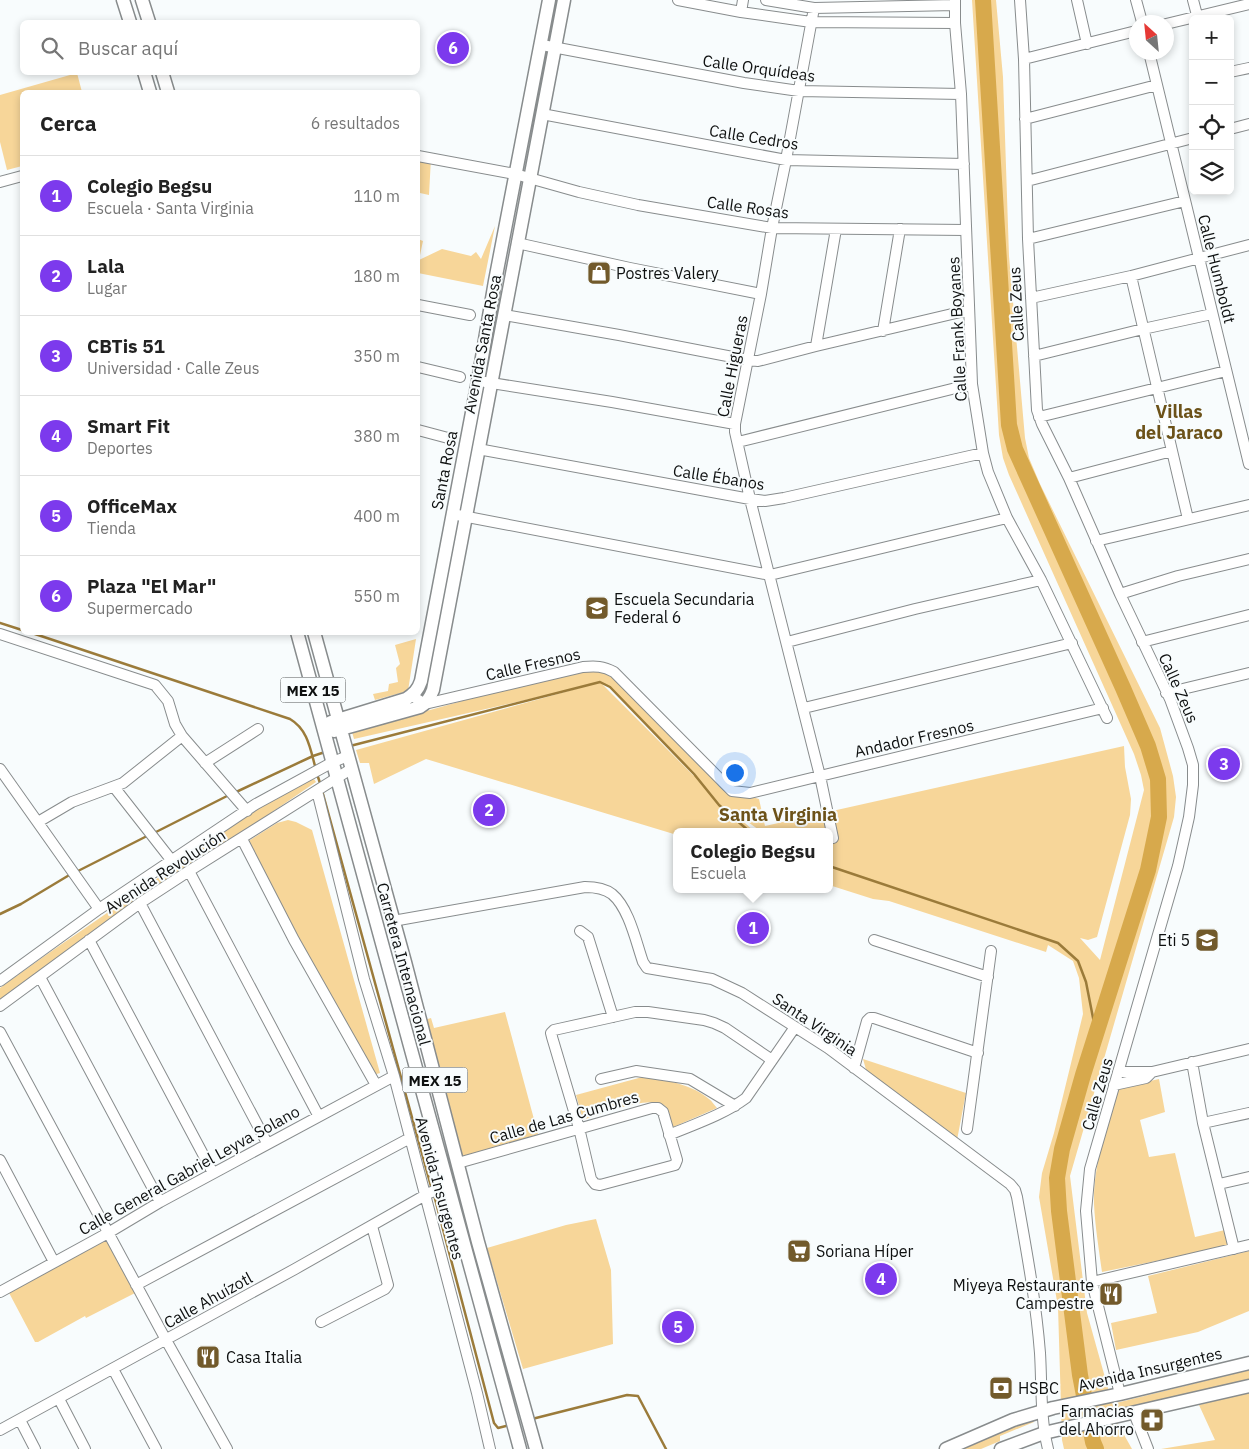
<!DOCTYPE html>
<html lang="es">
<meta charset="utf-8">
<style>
body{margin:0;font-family:"IBM Plex Sans",sans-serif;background:#f2f2f2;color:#222}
.controls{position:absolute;right:15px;top:15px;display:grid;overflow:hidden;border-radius:8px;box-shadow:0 2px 8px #0003}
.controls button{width:45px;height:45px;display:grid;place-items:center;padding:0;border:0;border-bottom:1px solid #e0e0e0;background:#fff;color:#222;font:25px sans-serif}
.compass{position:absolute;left:1129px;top:15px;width:45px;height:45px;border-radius:50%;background:#fff;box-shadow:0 2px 8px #0003;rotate:333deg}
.you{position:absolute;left:734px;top:772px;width:18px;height:18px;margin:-12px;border:4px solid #fff;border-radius:50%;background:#1a73e8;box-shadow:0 0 0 8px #1a73e833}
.badge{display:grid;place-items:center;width:32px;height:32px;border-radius:50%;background:#7c3aed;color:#fff;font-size:16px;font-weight:700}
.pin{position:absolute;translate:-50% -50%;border:2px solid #fff;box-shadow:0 1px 5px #0006}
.popup{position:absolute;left:673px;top:828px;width:160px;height:65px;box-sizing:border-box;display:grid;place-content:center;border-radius:8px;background:#fff;filter:drop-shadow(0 1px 4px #0005);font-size:16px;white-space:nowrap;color:#767676}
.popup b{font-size:19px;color:#222}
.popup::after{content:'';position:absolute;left:50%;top:100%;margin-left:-10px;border:10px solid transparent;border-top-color:#fff}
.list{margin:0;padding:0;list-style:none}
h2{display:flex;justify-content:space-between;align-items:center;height:65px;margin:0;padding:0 20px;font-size:21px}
h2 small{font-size:16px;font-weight:400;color:#767676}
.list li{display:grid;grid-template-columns:32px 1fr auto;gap:15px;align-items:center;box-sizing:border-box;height:80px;padding:0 20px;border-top:1px solid #e0e0e0}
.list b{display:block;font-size:19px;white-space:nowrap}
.list p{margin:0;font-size:16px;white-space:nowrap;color:#767676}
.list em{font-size:16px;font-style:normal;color:#767676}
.icon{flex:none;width:28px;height:28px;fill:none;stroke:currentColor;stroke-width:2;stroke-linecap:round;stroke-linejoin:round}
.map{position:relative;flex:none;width:1249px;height:1449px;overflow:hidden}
.search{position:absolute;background:#fff;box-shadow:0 2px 8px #0003;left:20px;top:20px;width:400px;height:55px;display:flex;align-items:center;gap:12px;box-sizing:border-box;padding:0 18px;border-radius:8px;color:#767676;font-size:19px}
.panel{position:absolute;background:#fff;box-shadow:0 2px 8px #0003;left:20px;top:90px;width:400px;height:545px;border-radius:8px}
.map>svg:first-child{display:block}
</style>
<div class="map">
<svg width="1249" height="1449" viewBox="0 0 1249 1449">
<rect width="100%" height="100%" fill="#f8fcfd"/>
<!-- green -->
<path fill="#f7d699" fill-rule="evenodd" d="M972,0H996L1003,77L1009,256L1025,438L1029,458L1040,484L1160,728L1173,776L1176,797L1174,817L1070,1176L1087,1313L1118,1424L1132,1449H1064L1062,1440L1058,1307L1039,1197L1042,1173L1054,1133L1083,1014L1079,978L1073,961L1048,945L1046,952L889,901L873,899L829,885V832H762L728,808L755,832H677V835L426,759L374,784L369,763H360L356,750L583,687L354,739L352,732L583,667H605L732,791L759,799L765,826L1124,746L1125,767L1131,799L1130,815L1097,937L1088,940L1080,938L1100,960L1144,790L1141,775L1134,754L1009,475L1003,458L999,435ZM602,684L610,687L696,775L694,776Z
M77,73L82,92H22V166L7,170L0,142V95Z
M418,156L431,158L429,195L420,193L418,210Z
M495,226L483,286L418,273V239L423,241L419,260L442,249L471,256L476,252L481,259Z
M416,639L408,691L375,700L373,694L388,691L389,684L398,682L396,668L400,664L395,645Z
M314,779L316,782L0,999V988C57,946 117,907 175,866C220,834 262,799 314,779Z
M288,820L296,822L312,830L380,1073L373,1075L247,842L277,823Z
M505,1012L538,1134L460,1160L421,1021L431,1018L434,1028Z
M863,1059L966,1093L957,1140L867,1073Z
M646,1076C664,1079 695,1086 709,1099C712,1101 714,1105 717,1108L671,1128C670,1120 671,1112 665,1106C651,1094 599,1115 583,1120L576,1095Z
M1159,1079L1165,1112L1140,1120L1149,1157L1175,1153L1195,1237L1225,1230L1230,1246L1102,1272C1099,1250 1095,1226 1094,1204C1093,1166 1107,1124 1119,1088Z
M596,1219L611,1270L613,1344L523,1369L487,1248L566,1225Z
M107,1235L137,1292L86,1318L85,1316L38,1342H35L7,1289Z
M1249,1251V1311L1198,1332L1116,1350L1111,1323L1157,1313L1148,1276Z
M1249,1370V1380L1118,1411L1116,1403Z
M1249,1392V1449H1161L1215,1440L1199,1405Z
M1031,1418L1034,1422L1000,1436V1441L981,1449H945Z"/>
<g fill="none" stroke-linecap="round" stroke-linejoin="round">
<!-- stream -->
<path stroke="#9b7b3a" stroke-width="2.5" d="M0,623L22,630
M29,632L290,719C307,729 310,747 315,766
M350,746L600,682L610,687L694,774L719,805L750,832
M318,777L320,783
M234,793L313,756L325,752
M323,794L432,1190
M154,833L229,795
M829,866L1058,943L1078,961L1086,982L1096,1033
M76,872L149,835
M0,914L21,904L71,874
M434,1195L494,1423L498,1428L510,1425
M532,1419L627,1395L638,1396L666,1449"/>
<!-- river -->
<path stroke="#d7a94c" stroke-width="16" d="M983,0L1009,425L1015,449L1123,688L1148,746L1158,779L1159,817L1148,870L1083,1075L1062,1149L1057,1178L1059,1211L1080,1375L1093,1442L1096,1449"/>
<!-- minor casing -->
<g stroke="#888c8d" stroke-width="12">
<path id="minor" d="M678,0L741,12L811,22L955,23
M766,0L814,8L955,5
M955,0V23L961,94L972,384L983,453L988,472L1007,518L1041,580L1107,718
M1020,0L1024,59L1028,239L1037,410L1042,424L1069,478L1120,594L1170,699L1188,748L1193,765V785L1189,817L1178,866L1090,1169L1086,1211L1092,1282L1120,1394
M1077,0L1087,44
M1136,0L1142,22
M1193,0L1198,19
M814,8L786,160L772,228L761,294L735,424V432L750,499L820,776L833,838
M741,12L743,0
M1166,24L1249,4
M542,45L744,83L799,91L961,94
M1149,52L1249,464
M1024,59L1136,31
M1230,72L1249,68
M542,114L786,160L964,164
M1025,119L1157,85
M1230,129L1249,124
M418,156L515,174L579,192L638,205L772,228L966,230
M1027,181L1193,138
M0,182L22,176
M1028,239L1185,201
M517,243L630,268L761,294
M1131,276L1188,519
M1031,298L1131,276L1249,245
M418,305L470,315
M504,315L619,335L748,360L758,361L816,346L969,310
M883,331L900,229
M816,346L836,229
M1034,356L1143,329L1212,314
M418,367L460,377
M485,382L612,402L735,424
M1039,417L1226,371
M418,430L448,438
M738,442L972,384
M478,449L750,499L765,501L784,498L983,453
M1069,478L1172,451
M452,514L770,575L1007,518
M1096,541L1249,505
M1120,594L1178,576L1249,559
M0,634L155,685L168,701L175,724L182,736L247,811
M787,642L915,609L1041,580
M1142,642L1249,615
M1166,693L1249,673
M412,696L425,704L583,667C596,666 603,666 614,672L727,786L732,791L750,793L820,776L1103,708
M804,708L1072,643
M205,763L258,729
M0,769L99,909
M114,787L172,861
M317,791L364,979L394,1076L477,1393L490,1449
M38,822L72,802L123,783L182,736
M242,839L294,940L376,1085
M189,871L318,1115
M140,903L267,1143
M393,921L585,887C594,887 604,888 612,894C629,908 636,942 643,962L647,968L712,979L742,993L828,1048L1010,1184L1015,1190L1017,1197C1026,1248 1036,1301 1040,1353C1042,1386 1040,1417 1048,1449
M580,931L588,937L613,1017
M89,940L213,1173
M874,940L988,977
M40,977L160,1202
M0,981L99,909L256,804L333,762L348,756
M0,1006L140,903L189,871L351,769
M0,1032L166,1340L227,1449
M1192,1062L1203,1123L1234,1249
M854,1068L867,1021L870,1018H874L978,1053
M1118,1072H1152L1249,1049
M601,1079L636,1071L690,1079L735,1106
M1114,1085L1146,1078L1152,1072
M1203,1123L1249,1113
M967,1129L991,951
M669,1135C695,1124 723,1115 746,1098L795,1027
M0,1160L54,1262
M458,1163L652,1108H658L663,1112L677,1160L675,1165L600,1185L595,1184L591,1179L579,1128L552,1037L551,1033L554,1030L635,1012H648L704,1020L714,1023L725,1028L772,1060
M1219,1184L1249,1177
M1092,1282L1249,1245
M136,1285L410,1138
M0,1292L108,1233L160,1202L394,1076
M321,1322L385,1289L388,1285L372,1226
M113,1369L156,1449
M59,1399L85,1449
M1134,1413L1148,1449
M20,1420L35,1449
M0,1430L295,1269L429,1193L448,1186"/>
</g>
<!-- major casing -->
<g stroke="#888c8d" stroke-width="15">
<path id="major" d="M123,0L130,22
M142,0L149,22
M144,72L150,92
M162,72L168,92
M297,632L520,1449
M314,632L405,962L478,1242L536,1449
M331,722L406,699C414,694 418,690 421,681L478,381L495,281L549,0
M334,731L420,707C427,703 430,698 433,690L564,0
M946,1449L1013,1420L1053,1408L1120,1394L1249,1363
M1001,1449L1044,1433L1057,1430L1249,1386"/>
</g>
<!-- minor -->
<use href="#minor" stroke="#fff" stroke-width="10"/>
<!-- major -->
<use href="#major" stroke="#fff" stroke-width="12"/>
</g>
<!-- icons -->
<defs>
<g id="shop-square" transform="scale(1.25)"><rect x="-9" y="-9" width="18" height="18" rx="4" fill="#725a2b" stroke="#f8fcfd"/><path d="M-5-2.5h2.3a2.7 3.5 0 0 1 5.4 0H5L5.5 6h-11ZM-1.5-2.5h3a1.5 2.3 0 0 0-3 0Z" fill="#fff"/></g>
<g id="school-square" transform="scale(1.25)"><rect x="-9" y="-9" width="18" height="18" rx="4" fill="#725a2b" stroke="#f8fcfd"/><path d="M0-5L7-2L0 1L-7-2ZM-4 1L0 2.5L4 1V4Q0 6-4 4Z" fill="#fff"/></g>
<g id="supermarket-square" transform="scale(1.25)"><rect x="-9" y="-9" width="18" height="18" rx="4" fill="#725a2b" stroke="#f8fcfd"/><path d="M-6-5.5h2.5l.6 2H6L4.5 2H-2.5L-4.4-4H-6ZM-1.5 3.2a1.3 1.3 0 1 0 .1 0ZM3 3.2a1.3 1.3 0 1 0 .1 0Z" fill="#fff"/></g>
<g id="restaurant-square" transform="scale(1.25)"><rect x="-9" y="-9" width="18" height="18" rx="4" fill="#725a2b" stroke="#f8fcfd"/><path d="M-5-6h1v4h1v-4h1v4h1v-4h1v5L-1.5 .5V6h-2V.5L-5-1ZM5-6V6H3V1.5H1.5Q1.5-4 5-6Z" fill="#fff"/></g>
<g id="bank-square" transform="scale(1.25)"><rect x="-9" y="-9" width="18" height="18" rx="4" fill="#725a2b" stroke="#f8fcfd"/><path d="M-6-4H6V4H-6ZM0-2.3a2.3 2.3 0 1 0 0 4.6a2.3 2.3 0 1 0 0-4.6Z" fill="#fff"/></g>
<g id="pharmacy-square" transform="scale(1.25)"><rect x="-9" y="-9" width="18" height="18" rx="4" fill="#725a2b" stroke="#f8fcfd"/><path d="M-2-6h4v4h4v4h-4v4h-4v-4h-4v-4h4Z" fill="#fff"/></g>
</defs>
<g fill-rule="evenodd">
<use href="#shop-square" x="599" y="273"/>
<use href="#school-square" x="597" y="608"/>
<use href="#school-square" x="1207" y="940"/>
<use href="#supermarket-square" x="799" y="1251"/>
<use href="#restaurant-square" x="1111" y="1294"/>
<use href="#restaurant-square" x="208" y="1357"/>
<use href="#bank-square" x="1001" y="1388"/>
<use href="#pharmacy-square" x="1152" y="1420"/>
</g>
<g text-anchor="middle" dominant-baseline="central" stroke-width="4" stroke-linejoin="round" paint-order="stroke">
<!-- shield labels -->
<g fill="#f8fcfd" stroke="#545757" stroke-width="1">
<rect x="280.5" y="677.5" width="65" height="25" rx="4"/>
<rect x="402.5" y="1067.5" width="65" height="25" rx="4"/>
</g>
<g font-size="15" font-weight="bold" fill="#0e1010">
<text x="313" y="690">MEX 15</text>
<text x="435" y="1080">MEX 15</text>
</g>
<!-- street labels -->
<g font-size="16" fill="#0e1010" stroke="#f8fcfd">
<text transform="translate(759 68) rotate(8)">Calle Orquídeas</text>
<text transform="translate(754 137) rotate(9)">Calle Cedros</text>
<text transform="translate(748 207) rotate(8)">Calle Rosas</text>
<text transform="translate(1217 269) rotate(76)">Calle Humboldt</text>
<text transform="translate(1016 304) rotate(-93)">Calle Zeus</text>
<text transform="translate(957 329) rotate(-93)">Calle Frank Boyanes</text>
<text transform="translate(482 344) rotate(-79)">Avenida Santa Rosa</text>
<text transform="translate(732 366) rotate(-79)">Calle Higueras</text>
<text transform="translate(444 470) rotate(-79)">Santa Rosa</text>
<text transform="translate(719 477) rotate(9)">Calle Ébanos</text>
<text transform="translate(533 664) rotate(-13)">Calle Fresnos</text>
<text transform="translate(1179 688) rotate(66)">Calle Zeus</text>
<text transform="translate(914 738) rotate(-13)">Andador Fresnos</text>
<text transform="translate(165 871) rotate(-33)">Avenida Revolución</text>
<text transform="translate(404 964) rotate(75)">Carretera Internacional</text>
<text transform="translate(815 1024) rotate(34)">Santa Virginia</text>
<text transform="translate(1097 1094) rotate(-74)">Calle Zeus</text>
<text transform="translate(564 1117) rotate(-16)">Calle de Las Cumbres</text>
<text transform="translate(189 1170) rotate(-29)">Calle General Gabriel Leyva Solano</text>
<text transform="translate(440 1188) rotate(75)">Avenida Insurgentes</text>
<text transform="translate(208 1300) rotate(-29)">Calle Ahuízotl</text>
<text transform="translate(1150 1369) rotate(-13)">Avenida Insurgentes</text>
</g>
<!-- poi labels -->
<g font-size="16" fill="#0e1010" stroke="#f8fcfd" text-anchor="start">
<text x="616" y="273">Postres Valery</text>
<text x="614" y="599">Escuela Secundaria<tspan x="614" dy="18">Federal 6</tspan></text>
<text x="1190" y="940" text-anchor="end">Eti 5</text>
<text x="816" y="1251">Soriana Híper</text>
<text x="1094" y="1285" text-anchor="end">Miyeya Restaurante<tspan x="1094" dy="18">Campestre</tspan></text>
<text x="226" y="1357">Casa Italia</text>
<text x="1018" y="1388">HSBC</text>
<text x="1134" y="1411" text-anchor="end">Farmacias<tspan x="1134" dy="18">del Ahorro</tspan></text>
</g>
<!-- neighbourhood labels -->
<g font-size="18" font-weight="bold" fill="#6c5219" stroke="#f8fcfd">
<text x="1179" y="411">Villas<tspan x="1179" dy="21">del Jaraco</tspan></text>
<text x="778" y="814">Santa Virginia</text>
</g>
</g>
</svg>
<div class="controls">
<button>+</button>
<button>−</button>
<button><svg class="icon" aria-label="locate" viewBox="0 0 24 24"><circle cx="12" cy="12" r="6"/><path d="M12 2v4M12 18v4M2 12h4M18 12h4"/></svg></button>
<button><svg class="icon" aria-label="layers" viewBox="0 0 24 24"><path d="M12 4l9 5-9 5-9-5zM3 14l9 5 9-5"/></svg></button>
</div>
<svg class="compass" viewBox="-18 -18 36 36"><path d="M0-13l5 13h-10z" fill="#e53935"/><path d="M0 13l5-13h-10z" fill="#767676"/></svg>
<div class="you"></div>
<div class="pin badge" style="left:753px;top:928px">1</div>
<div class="popup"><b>Colegio Begsu</b>Escuela</div>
<div class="pin badge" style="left:489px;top:810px">2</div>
<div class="pin badge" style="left:1224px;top:764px">3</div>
<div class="pin badge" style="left:881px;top:1279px">4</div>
<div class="pin badge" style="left:678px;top:1327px">5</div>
<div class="pin badge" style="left:453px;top:48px">6</div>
<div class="search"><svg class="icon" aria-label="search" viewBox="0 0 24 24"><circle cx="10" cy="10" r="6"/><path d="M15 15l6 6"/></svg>Buscar aquí</div>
<section class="panel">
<h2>Cerca<small>6 resultados</small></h2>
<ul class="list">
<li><span class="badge">1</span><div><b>Colegio Begsu</b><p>Escuela · Santa Virginia</p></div><em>110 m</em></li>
<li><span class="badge">2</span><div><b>Lala</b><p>Lugar</p></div><em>180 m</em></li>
<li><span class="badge">3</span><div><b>CBTis 51</b><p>Universidad · Calle Zeus</p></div><em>350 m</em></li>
<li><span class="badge">4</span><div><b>Smart Fit</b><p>Deportes</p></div><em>380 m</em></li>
<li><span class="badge">5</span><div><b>OfficeMax</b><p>Tienda</p></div><em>400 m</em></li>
<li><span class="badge">6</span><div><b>Plaza &quot;El Mar&quot;</b><p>Supermercado</p></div><em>550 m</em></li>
</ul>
</section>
</div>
